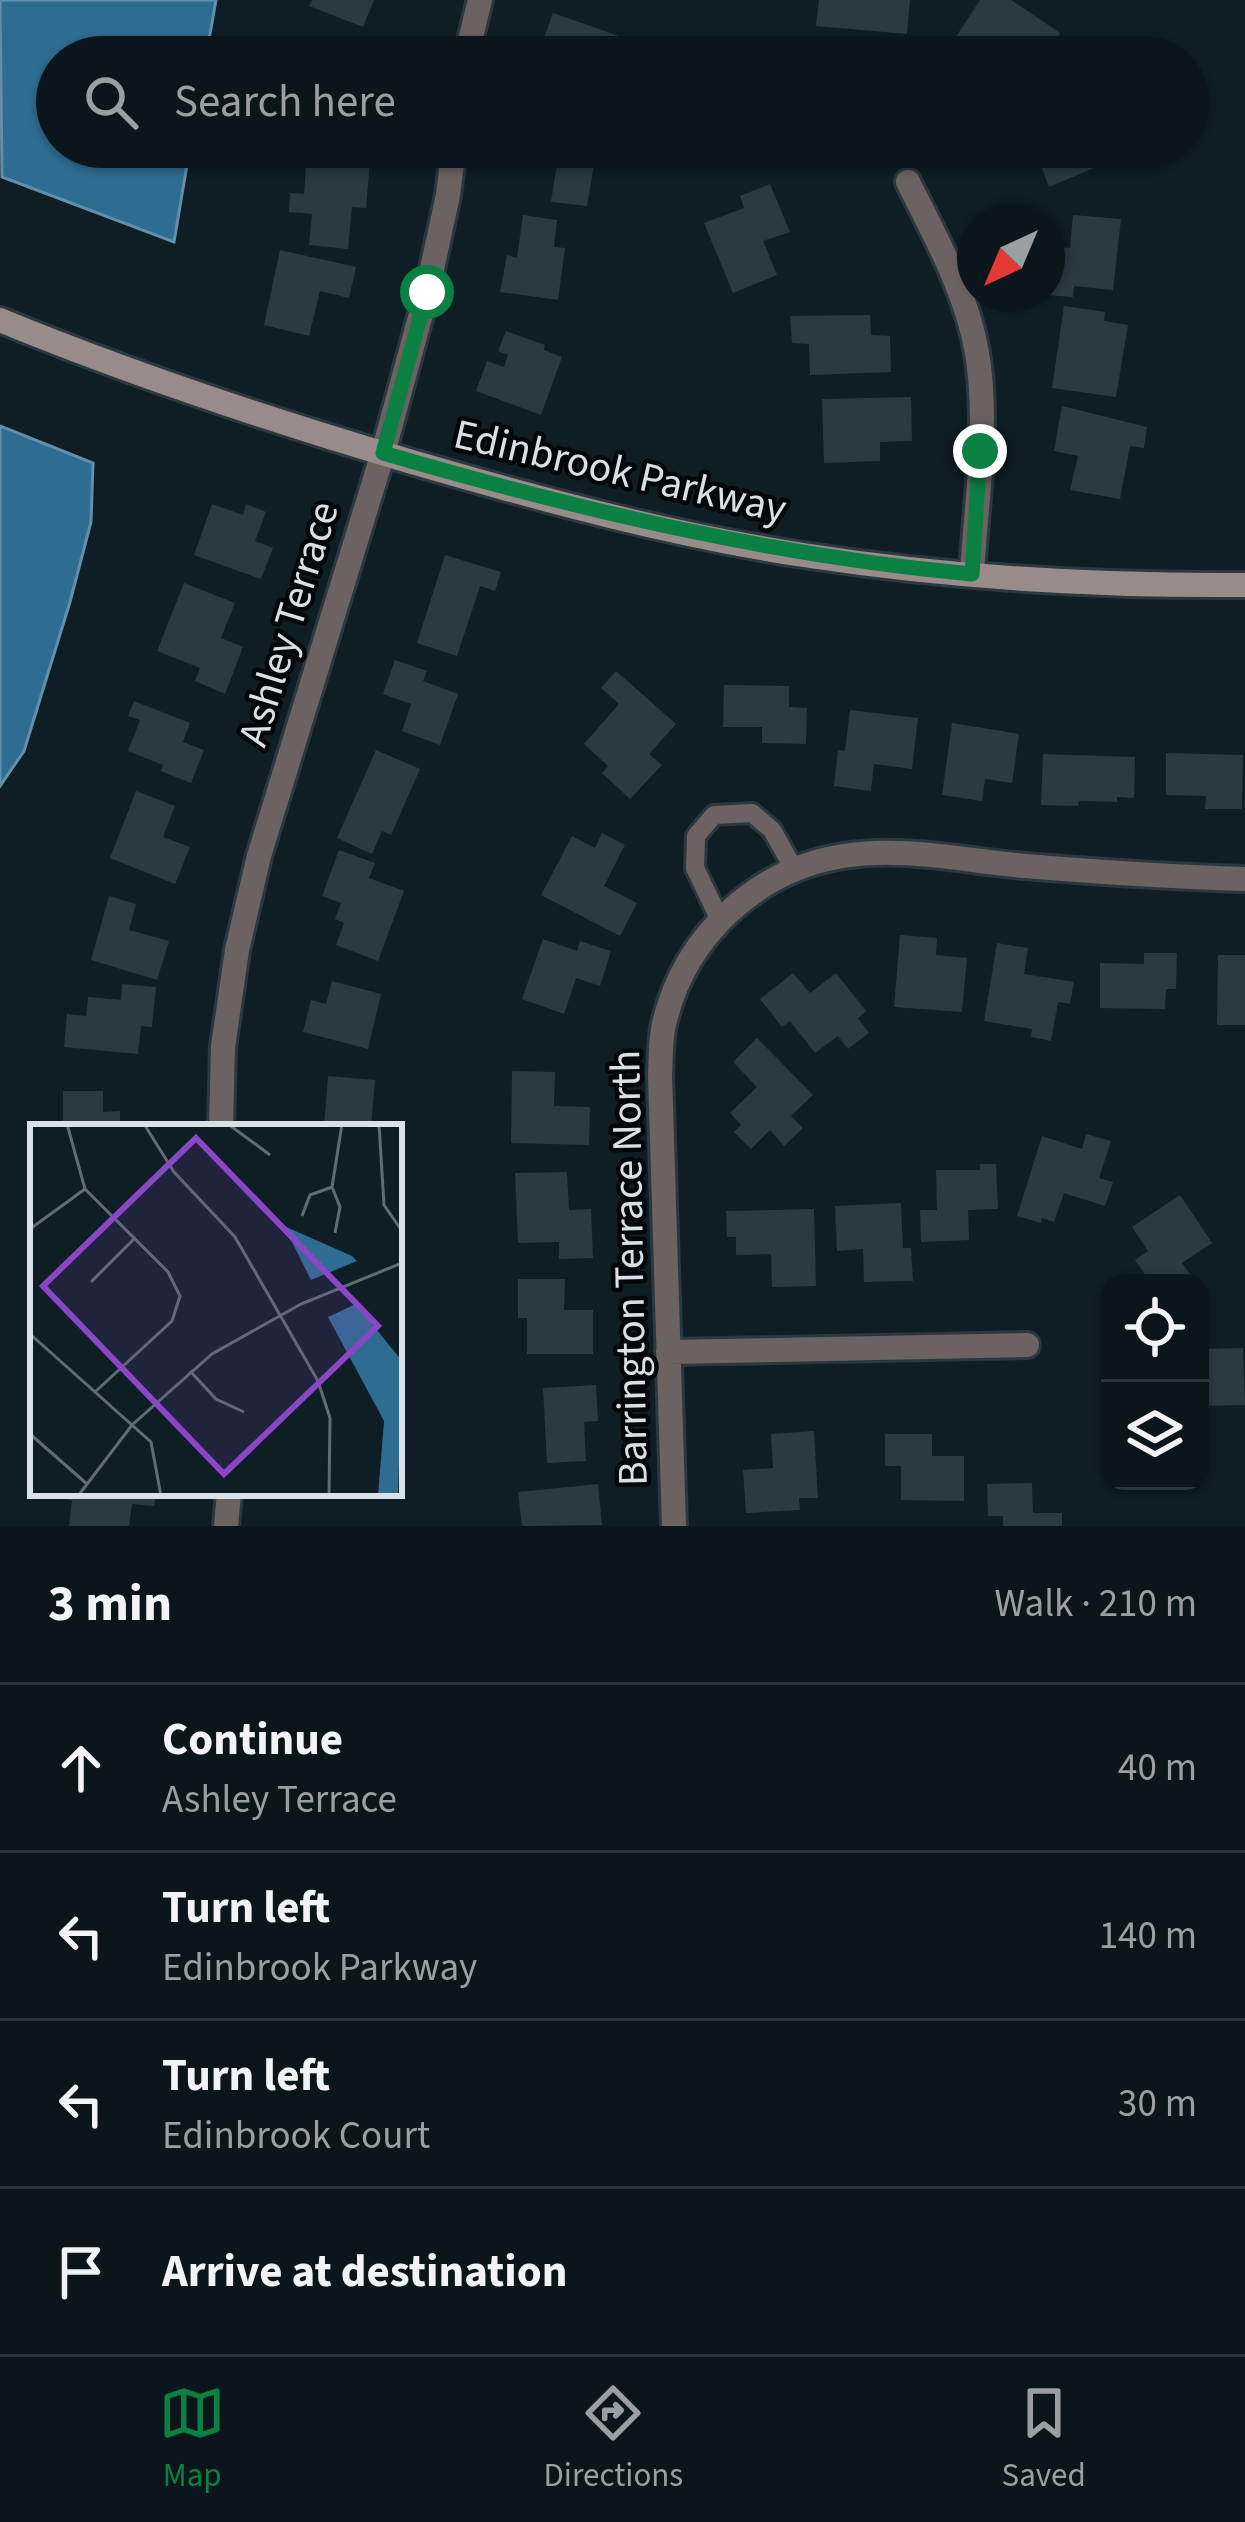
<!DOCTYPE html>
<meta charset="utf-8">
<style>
body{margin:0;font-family:"Source Sans 3",sans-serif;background:#192329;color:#f1f3f6}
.controls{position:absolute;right:36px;bottom:36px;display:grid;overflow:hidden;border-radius:24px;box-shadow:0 3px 9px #0004}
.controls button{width:108px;height:108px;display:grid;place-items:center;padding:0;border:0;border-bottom:3px solid #2b353b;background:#0b161c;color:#f1f3f6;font:60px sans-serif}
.compass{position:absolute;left:957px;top:204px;width:108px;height:108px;border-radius:50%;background:#0b161c;box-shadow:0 3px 9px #0004;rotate:224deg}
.stop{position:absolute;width:36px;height:36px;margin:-27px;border:9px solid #0b8043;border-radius:50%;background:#fff}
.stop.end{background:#0b8043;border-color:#fff;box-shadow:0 3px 12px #0008}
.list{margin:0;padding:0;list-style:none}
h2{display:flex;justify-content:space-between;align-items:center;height:156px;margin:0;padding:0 48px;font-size:51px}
h2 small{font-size:39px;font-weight:400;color:#9a9fa3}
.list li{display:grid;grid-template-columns:78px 1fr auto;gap:36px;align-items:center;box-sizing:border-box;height:168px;padding:0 48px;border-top:3px solid #2b353b}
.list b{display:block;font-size:45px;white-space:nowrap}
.list p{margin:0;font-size:39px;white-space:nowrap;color:#9a9fa3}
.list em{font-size:39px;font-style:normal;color:#9a9fa3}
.icon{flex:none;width:66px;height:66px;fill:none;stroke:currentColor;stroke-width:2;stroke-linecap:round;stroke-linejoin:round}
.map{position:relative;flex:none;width:1245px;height:1526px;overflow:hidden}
.search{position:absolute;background:#0b161c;box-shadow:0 3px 9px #0004;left:36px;right:36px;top:36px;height:132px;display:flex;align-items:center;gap:30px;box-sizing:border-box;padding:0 42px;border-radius:66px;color:#9a9fa3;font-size:45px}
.sheet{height:828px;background:#0b161c}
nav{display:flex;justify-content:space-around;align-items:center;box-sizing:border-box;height:168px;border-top:3px solid #2b353b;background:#0b161c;font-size:33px;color:#9a9fa3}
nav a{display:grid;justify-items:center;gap:6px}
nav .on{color:#0b8043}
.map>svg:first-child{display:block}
</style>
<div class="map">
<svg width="1245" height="1526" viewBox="0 0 1245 1526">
<rect width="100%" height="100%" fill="#0f1d25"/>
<!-- water -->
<path fill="#2f6c91" stroke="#628fab" stroke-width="3" d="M0,0H216L206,57H57V147H190L174,242L2,177Z
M0,426L93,463L91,522L70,602L24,751L0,786Z"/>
<!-- building -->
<path fill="#2b3943" d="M312,0H374L363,27L309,6Z
M819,0H910L907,34L816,26Z
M980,0H1011L1060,33L1048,52L1040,47L1033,57H1022L1005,46L998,57H953L946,52Z
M553,13L619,36L612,57H563L565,50L542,43Z
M329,38L374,43L372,57H301L302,43L330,46Z
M548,147H597L587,206L551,202L559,151Z
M728,147H784L777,166Z
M1034,147H1125L1127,154L1049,187Z
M307,154L370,162L366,208L352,207L348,249L309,245L312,214L289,212L290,193L304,194Z
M770,184L790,232L763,241L777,275L733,293L704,223L744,208L740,196Z
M523,215L557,220L554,247L565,248L558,300L500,292L507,255L517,258Z
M1073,215L1121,219L1113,290L1074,286L1073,297L1047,295V246L1070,248Z
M280,250L356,267L349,298L320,291L309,336L264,325Z
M1064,306L1105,312L1104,321L1128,325L1116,397L1052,388Z
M870,315L871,335L890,336L891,372L810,375L809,344L792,343L790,316Z
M506,331L545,345L544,350L562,357L541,415L476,391L487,361L504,367L508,355L498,351Z
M911,397L912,441L880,442V461L824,463L822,399Z
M1062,406L1147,427L1144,448L1130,446L1120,499L1070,490L1078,456L1054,451Z
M212,504L243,515L246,504L266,512L255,541L273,548L261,579L194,555Z
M445,555L501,572L495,591L480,586L457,656L417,643Z
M184,583L235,603L221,638L243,647L225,694L195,681L200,668L157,651Z
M395,660L427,671L423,681L458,694L440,745L402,731L411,704L383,694Z
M616,671L676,724L649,754L662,765L630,799L602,773L608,766L584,744L619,704L601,688Z
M724,685L789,686V707L807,708L806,744L762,743V727H723Z
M134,701L190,723L183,742L204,750L191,783L161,771L163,765L128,751L140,720L128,716Z
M850,710L918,718L912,769L874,764L871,791L834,786L838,750L845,751Z
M952,723L1019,734L1012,783L985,779L982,801L942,795Z
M376,750L420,769L391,835L382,831L372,854L337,838Z
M1166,753L1243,755L1242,809H1205L1206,796L1166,795Z
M1043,754L1135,757L1134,798L1117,797V802L1079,801L1078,806L1041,805Z
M136,791L175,806L163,837L190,847L175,884L110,858Z
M602,833L625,845L604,886L637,903L620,936L541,895L572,836L595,848Z
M339,850L375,863L369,878L404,891L378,961L336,945L344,923L335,919L341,903L322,896Z
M109,896L136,904L129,930L169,941L157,980L91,960Z
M900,935L937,938L936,955L967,958L962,1012L894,1007Z
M543,939L577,951L580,941L611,951L600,986L576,978L564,1014L522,999Z
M997,943L1028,948L1024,974L1074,982L1070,1004L1058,1002L1051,1041L1031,1037L1032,1029L984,1021Z
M1144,953H1177L1176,989H1166L1165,1009L1100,1008V963L1144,964Z
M1218,955H1245V1025H1217Z
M793,973L810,993L836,973L866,1011L858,1018L869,1033L848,1049L838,1036L815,1053L790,1021L782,1027L760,999Z
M332,981L381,994L368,1049L303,1032L311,1000L326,1004Z
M122,984L156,987L152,1027L141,1026L138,1054L64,1047L67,1014L86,1016L88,997L121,1000Z
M757,1038L813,1095L791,1116L803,1128L784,1146L770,1130L751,1149L734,1132L741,1125L730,1113L757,1087L733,1062Z
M512,1071L555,1072L554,1106L590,1107L589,1145L511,1143Z
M328,1076L375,1080L371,1127H324Z
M63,1091H103V1112L120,1111V1127H63Z
M1086,1134L1111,1141L1099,1178L1113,1182L1105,1206L1064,1193L1054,1222L1042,1218L1041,1223L1017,1216L1042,1136L1082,1149Z
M980,1164H996L998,1209L968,1210L969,1240L921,1242L920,1210H937L936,1170H980Z
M567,1172L569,1210L591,1209L593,1258L559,1259V1242L518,1243L515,1173Z
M1180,1195L1212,1243L1182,1263L1194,1280L1151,1283L1135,1260L1148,1251L1132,1227Z
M901,1203L903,1248H911L913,1281L864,1282L863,1249L837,1251L835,1206Z
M814,1209L816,1286L772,1287L771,1254L736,1255V1237H727L726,1211Z
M518,1279H565L564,1310H593V1354H527V1318H518Z
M1243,1348L1245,1405L1200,1406V1349Z
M596,1385L598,1421L584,1422L586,1461L547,1463L543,1388Z
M814,1431L818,1498H799L800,1510L746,1513L743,1470L773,1468L771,1434Z
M885,1434H932V1456H964V1501L901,1500V1466H885Z
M1032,1483L1033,1513H1062V1526H1003V1516H988L987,1484Z
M598,1484L602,1525L522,1526L518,1492Z
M58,1493H156L154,1506L132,1504L129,1526H69L72,1500L58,1498Z"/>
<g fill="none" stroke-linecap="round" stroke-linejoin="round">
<!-- lane casing -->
<g stroke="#2b3840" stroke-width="24">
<path id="lane" d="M720,920L695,868L696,836L714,815L752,813L772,830L794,869"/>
</g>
<!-- street casing -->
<g stroke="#2b3840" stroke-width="30">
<path id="street" d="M466,57L480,0
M908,182C935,236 967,293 977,353C989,425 976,502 972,574
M221,1127L223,1047L237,950L259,856L383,453L427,292L448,195L454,147
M668,1352L1027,1345
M226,1526L229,1493
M674,1526L660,1075C661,1057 660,1037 665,1020C686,936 756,870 843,856C902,846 966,861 1025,866C1099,872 1171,877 1245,879"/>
</g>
<!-- secondary casing -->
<g stroke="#2b3840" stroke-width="30">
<path id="secondary" d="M0,320C134,375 273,421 412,462C543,500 675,536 810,556C954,578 1100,586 1245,585"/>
</g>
<!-- lane -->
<use href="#lane" stroke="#6b6261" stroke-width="18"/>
<!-- street -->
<use href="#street" stroke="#6b6261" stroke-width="24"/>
<!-- secondary -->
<use href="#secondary" stroke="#998b89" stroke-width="24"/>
</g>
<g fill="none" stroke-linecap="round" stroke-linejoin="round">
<!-- route -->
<path stroke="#0b8043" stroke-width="15" d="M427,292L383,453C579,510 768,555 972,574L980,451"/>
</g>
<g text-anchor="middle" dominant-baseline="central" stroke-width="9" stroke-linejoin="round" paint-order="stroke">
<!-- street labels -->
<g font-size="42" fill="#d9e1e8" stroke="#03070a">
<text transform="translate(620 472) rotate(13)">Edinbrook Parkway</text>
<text transform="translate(289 624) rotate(-73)">Ashley Terrace</text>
<text transform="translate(630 1268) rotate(-91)">Barrington Terrace North</text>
</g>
</g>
<!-- overview -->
<g transform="translate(30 1124)">
<rect width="372" height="372" fill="#0f1d25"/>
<path d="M254,102L322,132L327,137L281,156ZM326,180L372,237L368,372H348L354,297L298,193Z" fill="#2f6c91"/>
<path fill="none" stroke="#606b73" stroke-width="3" d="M37,0L55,65L138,148L150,172L142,197L66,267M114,0L144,48L205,113L288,257L300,294L299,372M198,0L240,31M349,0L354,81L372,107M302,63L312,0M302,63L310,83L305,109M272,92L280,71L302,63M0,105L55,65M61,158L104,115M0,210L121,318L131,372M160,247L186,275L214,288M0,310L57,360M48,372L102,301L182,230L271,180L372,139"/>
<path fill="#8947c5" fill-opacity="0.15" stroke="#8947c5" stroke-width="6" d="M166,14L348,202L194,350L13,162Z"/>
<rect width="372" height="372" fill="none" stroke="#d9e1e8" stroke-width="6"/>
</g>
</svg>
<div class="controls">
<button><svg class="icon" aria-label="locate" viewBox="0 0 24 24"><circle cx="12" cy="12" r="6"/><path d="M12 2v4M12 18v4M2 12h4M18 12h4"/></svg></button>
<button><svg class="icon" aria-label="layers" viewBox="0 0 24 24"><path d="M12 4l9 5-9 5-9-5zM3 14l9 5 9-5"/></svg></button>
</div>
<svg class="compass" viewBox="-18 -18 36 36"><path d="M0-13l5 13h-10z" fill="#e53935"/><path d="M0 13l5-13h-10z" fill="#9a9fa3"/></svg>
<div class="stop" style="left:427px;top:292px"></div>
<div class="stop end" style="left:980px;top:451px"></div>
<div class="search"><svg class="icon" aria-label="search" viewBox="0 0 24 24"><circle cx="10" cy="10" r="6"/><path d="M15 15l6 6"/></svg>Search here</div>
</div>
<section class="sheet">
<h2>3 min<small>Walk · 210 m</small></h2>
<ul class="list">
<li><svg class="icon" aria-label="ahead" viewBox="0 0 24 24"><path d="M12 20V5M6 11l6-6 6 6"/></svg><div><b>Continue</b><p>Ashley Terrace</p></div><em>40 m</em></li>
<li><svg class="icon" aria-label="left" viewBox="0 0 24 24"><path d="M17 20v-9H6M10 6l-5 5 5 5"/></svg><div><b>Turn left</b><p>Edinbrook Parkway</p></div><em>140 m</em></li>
<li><svg class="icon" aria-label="left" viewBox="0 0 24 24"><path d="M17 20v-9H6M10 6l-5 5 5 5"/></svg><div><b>Turn left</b><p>Edinbrook Court</p></div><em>30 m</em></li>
<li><svg class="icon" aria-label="arrive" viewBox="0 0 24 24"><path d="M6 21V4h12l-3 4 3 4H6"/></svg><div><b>Arrive at destination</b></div></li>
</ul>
</section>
<nav>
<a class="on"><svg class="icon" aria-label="map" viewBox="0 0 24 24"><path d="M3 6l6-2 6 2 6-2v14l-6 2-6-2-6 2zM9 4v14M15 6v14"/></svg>Map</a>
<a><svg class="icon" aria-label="directions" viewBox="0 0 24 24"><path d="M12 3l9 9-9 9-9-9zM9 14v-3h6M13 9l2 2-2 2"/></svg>Directions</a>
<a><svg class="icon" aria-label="saved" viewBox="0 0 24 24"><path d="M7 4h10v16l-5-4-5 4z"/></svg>Saved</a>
</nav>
